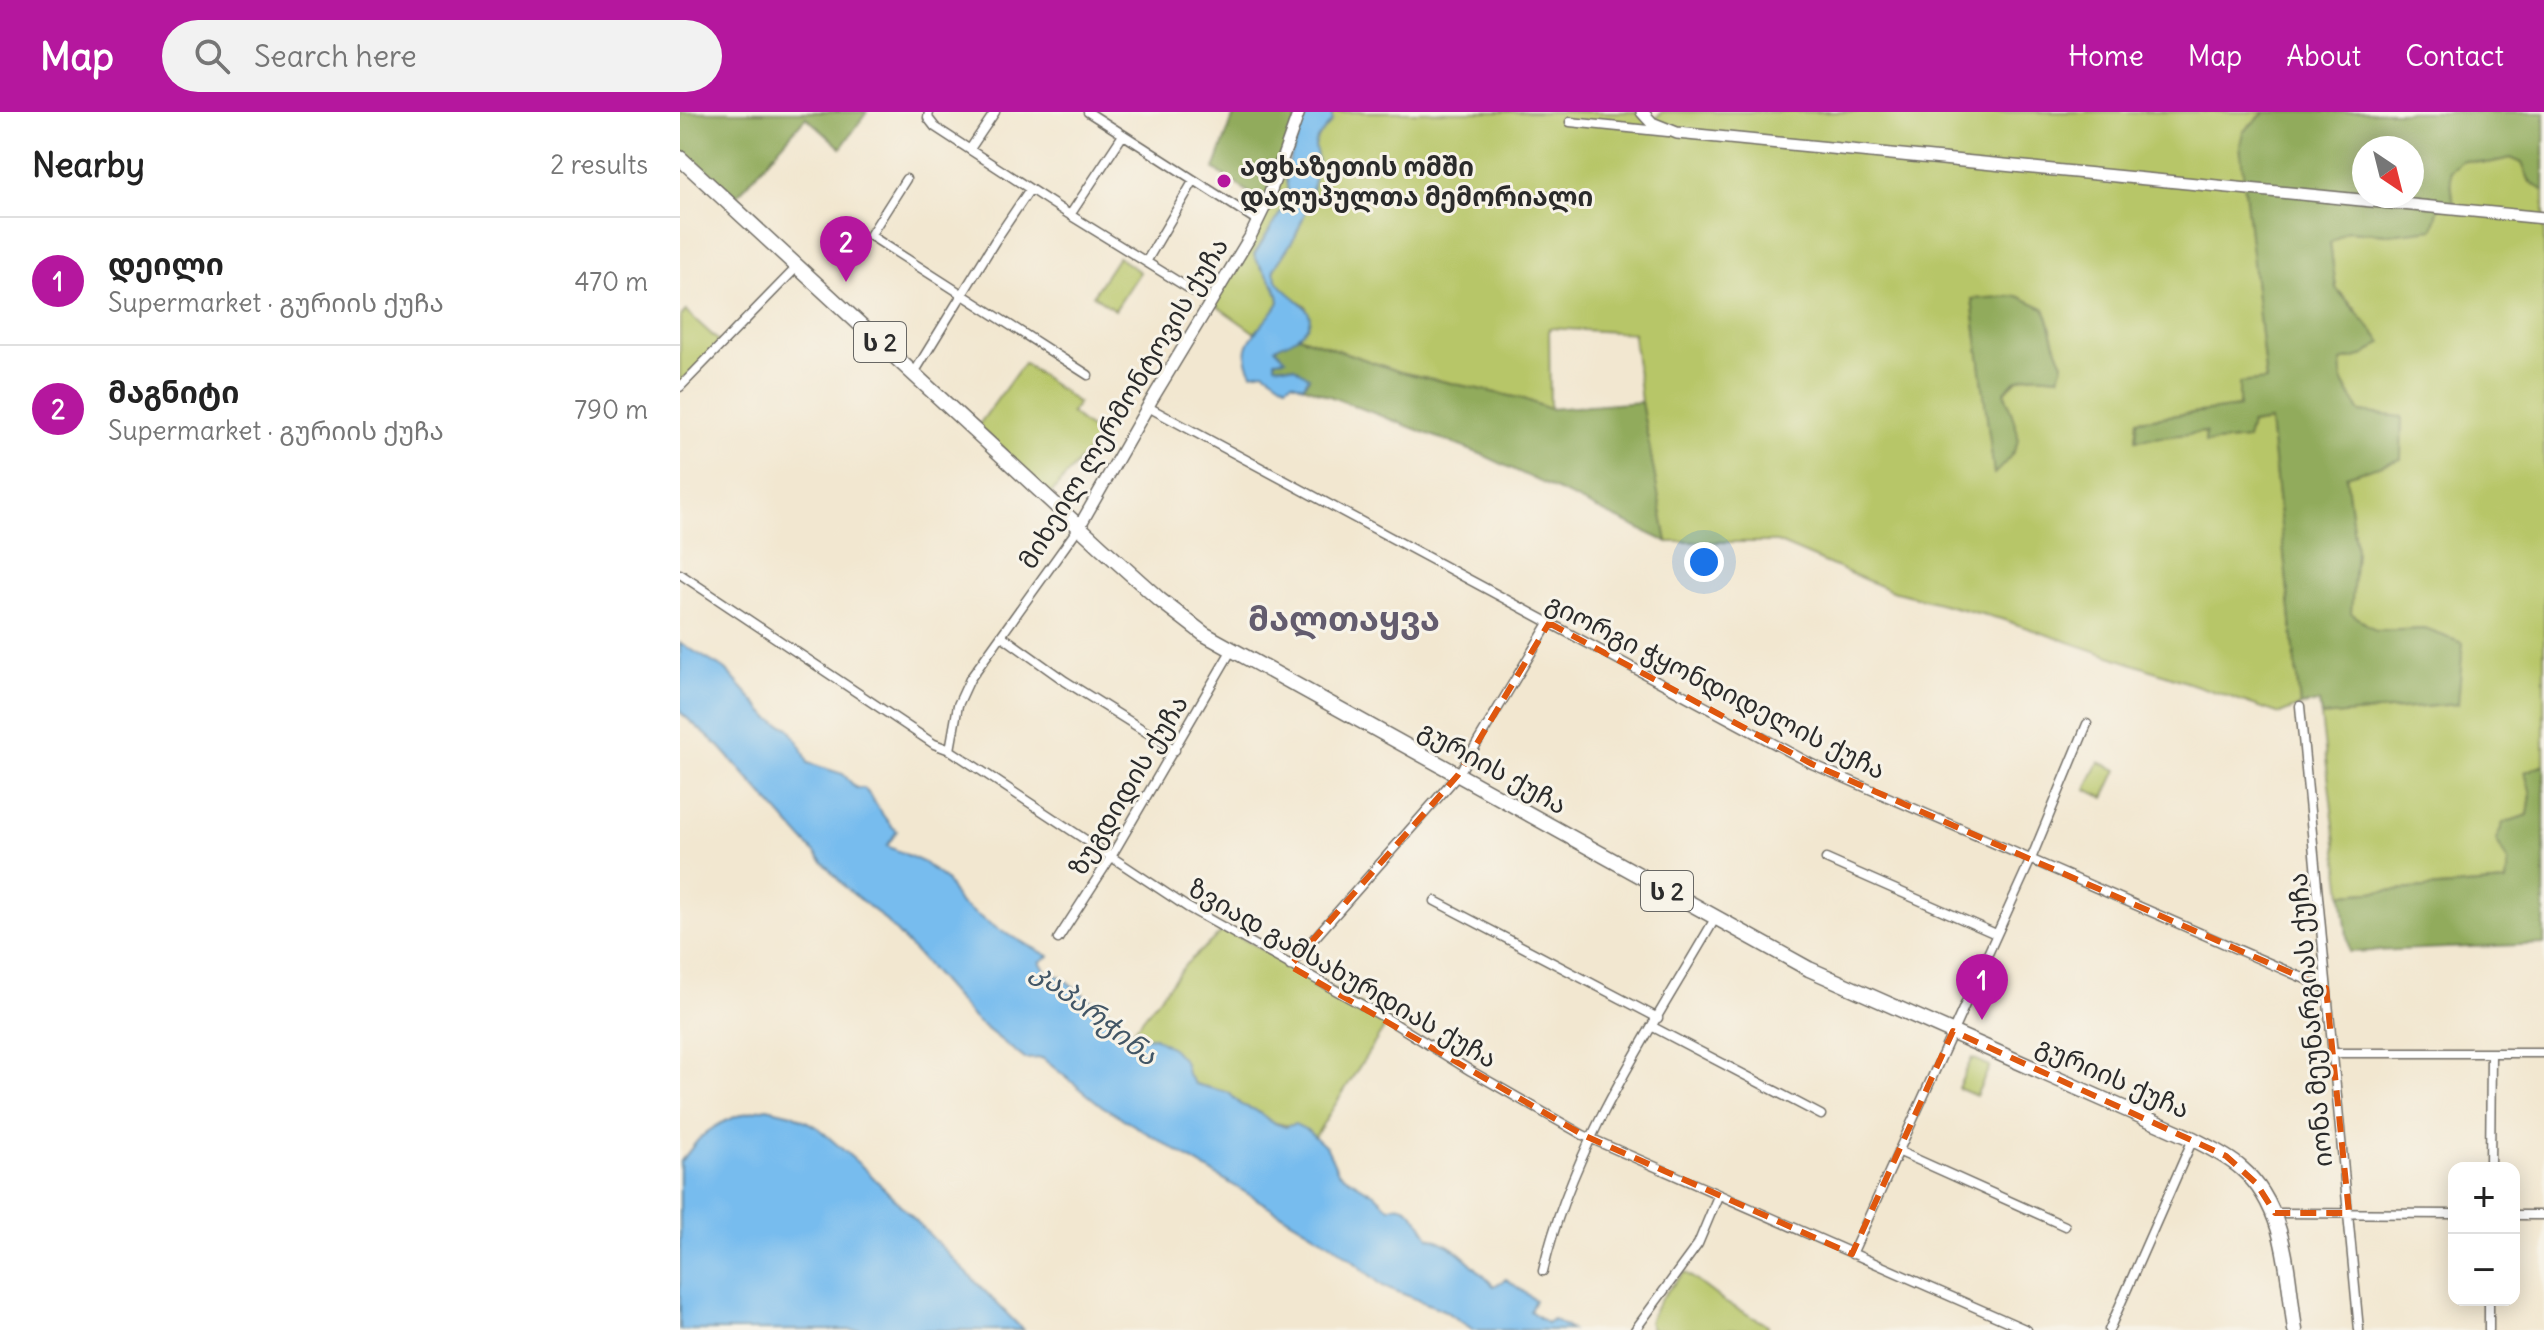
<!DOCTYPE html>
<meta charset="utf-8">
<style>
body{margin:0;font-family:Delius,"Noto Sans Georgian",sans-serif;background:#f2f2f2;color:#222}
.controls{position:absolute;right:24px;bottom:24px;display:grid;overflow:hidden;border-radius:16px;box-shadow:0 4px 20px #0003}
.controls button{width:72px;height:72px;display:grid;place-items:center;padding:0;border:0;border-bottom:2px solid #e0e0e0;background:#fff;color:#222;font:40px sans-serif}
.compass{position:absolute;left:1672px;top:24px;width:72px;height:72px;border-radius:50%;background:#fff;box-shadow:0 4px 20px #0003;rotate:145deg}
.you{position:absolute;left:1024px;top:450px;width:28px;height:28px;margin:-20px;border:6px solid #fff;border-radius:50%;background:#1a73e8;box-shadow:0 0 0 12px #1a73e833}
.badge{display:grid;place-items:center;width:52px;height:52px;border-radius:50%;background:#b5179e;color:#fff;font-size:26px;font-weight:700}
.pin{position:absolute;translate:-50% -66px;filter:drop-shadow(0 2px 4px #0008)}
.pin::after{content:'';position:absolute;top:42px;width:28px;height:24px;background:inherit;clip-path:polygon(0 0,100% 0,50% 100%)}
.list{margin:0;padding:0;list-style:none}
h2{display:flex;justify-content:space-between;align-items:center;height:104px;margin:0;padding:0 32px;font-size:34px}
h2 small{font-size:26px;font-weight:400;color:#767676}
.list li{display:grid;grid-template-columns:52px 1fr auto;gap:24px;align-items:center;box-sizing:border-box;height:128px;padding:0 32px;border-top:2px solid #e0e0e0}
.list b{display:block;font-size:30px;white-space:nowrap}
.list p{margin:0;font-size:26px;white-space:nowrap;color:#767676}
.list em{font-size:26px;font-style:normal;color:#767676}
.icon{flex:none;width:44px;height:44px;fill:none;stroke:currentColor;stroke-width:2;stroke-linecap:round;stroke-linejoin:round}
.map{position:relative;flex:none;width:1864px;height:1218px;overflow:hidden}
header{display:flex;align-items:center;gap:48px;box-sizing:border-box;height:112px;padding:0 40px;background:#b5179e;color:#fff}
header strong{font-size:38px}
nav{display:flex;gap:44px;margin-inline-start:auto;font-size:28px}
.search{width:560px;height:72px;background:#f2f2f2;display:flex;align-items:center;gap:20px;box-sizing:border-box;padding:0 28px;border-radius:44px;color:#767676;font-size:30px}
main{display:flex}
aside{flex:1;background:#fff}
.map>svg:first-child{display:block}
</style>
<header>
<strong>Map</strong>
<div class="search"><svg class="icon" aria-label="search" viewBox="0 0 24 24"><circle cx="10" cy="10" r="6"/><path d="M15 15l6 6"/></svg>Search here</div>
<nav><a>Home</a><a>Map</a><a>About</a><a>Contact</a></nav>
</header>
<main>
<aside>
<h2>Nearby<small>2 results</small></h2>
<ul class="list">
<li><span class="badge">1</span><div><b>დეილი</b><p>Supermarket · გურიის ქუჩა</p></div><em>470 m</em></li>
<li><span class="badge">2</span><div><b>მაგნიტი</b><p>Supermarket · გურიის ქუჩა</p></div><em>790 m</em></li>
</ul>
</aside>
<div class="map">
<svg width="1864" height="1218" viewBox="0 0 1864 1218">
<rect width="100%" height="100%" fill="#f7f3e8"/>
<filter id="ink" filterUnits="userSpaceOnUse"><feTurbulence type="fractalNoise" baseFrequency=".0125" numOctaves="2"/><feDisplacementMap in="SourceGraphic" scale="16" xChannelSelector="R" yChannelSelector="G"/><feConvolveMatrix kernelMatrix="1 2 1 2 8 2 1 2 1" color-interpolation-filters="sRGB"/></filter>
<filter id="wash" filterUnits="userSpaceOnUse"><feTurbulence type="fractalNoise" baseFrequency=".006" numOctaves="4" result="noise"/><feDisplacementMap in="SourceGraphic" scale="32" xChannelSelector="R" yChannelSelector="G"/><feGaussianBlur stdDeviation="1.8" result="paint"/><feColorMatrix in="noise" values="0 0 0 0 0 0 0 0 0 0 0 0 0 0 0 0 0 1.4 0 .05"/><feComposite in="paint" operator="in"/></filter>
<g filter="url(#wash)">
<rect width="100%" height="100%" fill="#f2e7d0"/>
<!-- green -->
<path fill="#b7c668" stroke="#71784a" stroke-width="2" fill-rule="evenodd" d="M652,0H962L972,10L982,0H1585L1563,20L1565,75L1586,269L1560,295L1458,308L1456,327L1526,320L1525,331L1567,327L1571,312L1590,309L1620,594L1600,602L1321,507L1212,479L1097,430H987L961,290L953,221L869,216L870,297L844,287L720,260L618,224L629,211L626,194C612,184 594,176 594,157L615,125L628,94L638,51L635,34L637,27L652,9ZM1292,187L1364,196C1372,215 1373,233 1383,251L1379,265C1355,263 1339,259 1325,281L1330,299L1314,361Z
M1831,46L1842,51L1850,70L1864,79V652L1845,660L1851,682L1848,703L1824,711L1828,750L1826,770L1662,782L1641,604L1778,592L1745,517L1696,519L1670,501L1676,439L1666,363L1691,354L1722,306L1680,300L1662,268L1661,249L1685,243L1677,199L1656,176L1650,131L1667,119L1709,122L1759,95L1774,96L1770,59L1783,48L1808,51Z
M600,55L605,61L609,87L574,143C581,160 598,170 599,190L592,203L575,221L531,190L570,124Z
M438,145L460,160L435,198L413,183Z
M6,199L42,232L0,275V205Z
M344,251L398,291L391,301L420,325L368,385L295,318Z
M1419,650L1437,658L1424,686L1406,677Z
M545,817L709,908L634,1026L627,1018L592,1010L575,998L561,993L549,981L515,972L507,962L504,949L474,925L462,926L453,919L506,852Z
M1292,946L1310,954L1296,984L1278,976Z
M1005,1160L1046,1191L1088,1213V1218H972L969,1210C976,1190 990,1175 1005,1160Z"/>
<!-- forest -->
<path fill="#91ab5c" stroke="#5e6b44" stroke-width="2" fill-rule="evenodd" d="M0,0H187L161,36L126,5L50,92L0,46Z
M555,0H619L586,92L534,57Z
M1585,0H1864V79L1850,70L1842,51L1831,46L1808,51L1783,48L1770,59L1774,96L1759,95L1753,117L1709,122L1667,119L1650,131L1656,176L1702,230L1685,243L1661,249L1662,268L1680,300L1722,305L1721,347L1666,364L1676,439L1671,501L1696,519L1745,517L1783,531L1778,592L1641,604L1639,590L1620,594L1590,309L1571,312L1567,327L1525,331L1526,320L1456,328L1458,308L1559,295V271L1586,268L1560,33L1563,20ZM1684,36H1732V84H1684Z
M1338,184L1364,196C1372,215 1373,233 1383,251L1379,265C1356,263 1339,259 1325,280C1336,324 1352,326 1314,362L1292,187Z
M618,224L720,260L844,287L869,297L961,290L987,430L803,343L623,274L629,266L614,255L594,253L595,248L605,247L594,236Z
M1864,652V832L1669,840L1662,782L1826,770L1828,750L1816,728L1823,711L1848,703L1851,682L1845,660Z"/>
<!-- water -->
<path fill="#77bcee" stroke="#51748c" stroke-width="2" d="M627,0H652V9L637,27L635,34L638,51L628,94L615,125L594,157C594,186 655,194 618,224C612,229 602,232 595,236L606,247L595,248V253L614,255L629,265L623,274L612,270L606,274L584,259L572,261C553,229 586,215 599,190C598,170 581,160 574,143L609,87L605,61Z
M0,531L46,558L90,607L109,616L122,636L128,651L163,662L176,676H184C197,691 202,707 217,719L207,734L243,750L266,768L279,791L321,819L369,844L360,850L367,861L381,865L409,887L427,896L437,915L453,919L462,926L474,925L493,937L504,949L507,962L515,972L549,981L561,993L575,998L592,1010L605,1015L615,1012L627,1018L647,1036L658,1060L697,1084L709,1096C728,1085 741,1112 749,1125C777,1133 794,1155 814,1174L826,1167L855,1188L850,1199L867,1211L873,1207L891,1218H794L763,1198L703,1174L656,1135L422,994L362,946L345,947L294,907L237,842L201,804L167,777L40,635L0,600Z
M87,996L112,1002L137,1015L185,1057L343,1218H0V1049C8,1043 13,1032 21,1025C39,1009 66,1000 87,996Z"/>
</g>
<g filter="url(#ink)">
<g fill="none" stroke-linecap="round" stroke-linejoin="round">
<!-- street casing -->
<g stroke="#716d65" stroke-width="11">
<path id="street" d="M249,0L248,6L255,15L390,103L531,190
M408,0L578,109
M890,10L988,20
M290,37L315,0
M226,67L191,122V124L408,263
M390,103L443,23
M466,150L514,68
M234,261L315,129L350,77
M0,275L118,154
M468,295L1132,652L1646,876
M0,462L254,632L270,638L507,795L709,908L791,959L903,1023L1347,1218
M322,524L385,569L495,638
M1620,594L1679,1218
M270,638L278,593L290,567L399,415
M1146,747L1316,822
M755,789L978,906
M378,827L431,745L551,539
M610,854L778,663L869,511
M973,915L1141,1003
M1653,941H1864
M1218,1039L1385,1114
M1810,1056L1811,942
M1595,1101L1774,1102
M1834,1103H1864
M1172,1142L1351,747L1407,612
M863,1159C893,1030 971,918 1036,805
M955,1218L1018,1132L1038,1084
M1429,1218L1513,1027
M1809,1218V1188"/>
</g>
<!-- secondary casing -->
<g stroke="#716d65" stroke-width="14">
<path id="secondary" d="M962,0L972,11L997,21L1864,106
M399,415L471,289L570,125L586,92L619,0"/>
</g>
<!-- highway casing -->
<g stroke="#716d65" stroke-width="17">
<path id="highway" d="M0,46L422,436L480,488L524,522L1129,857L1513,1027C1530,1036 1547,1044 1561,1056C1607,1095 1607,1163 1615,1218"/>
</g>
<!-- street -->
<use href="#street" stroke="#fff" stroke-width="8"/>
<!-- secondary -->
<use href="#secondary" stroke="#fff" stroke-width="11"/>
<!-- highway -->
<use href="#highway" stroke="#fff" stroke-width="14"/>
</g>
</g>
<!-- marked area -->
<path fill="none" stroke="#df570e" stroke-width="6" stroke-dasharray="16 10" stroke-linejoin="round" d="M869,511L1132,652L1646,876L1669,1101H1595L1576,1071L1546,1044L1273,919L1172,1142L903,1023L610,854L778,663Z"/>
<!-- markers -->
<circle fill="#b5179e" stroke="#f7f3e8" stroke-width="3" cx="544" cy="69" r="8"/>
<g text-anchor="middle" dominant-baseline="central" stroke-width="6" stroke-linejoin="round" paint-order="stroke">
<!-- shield labels -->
<g fill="#f7f3e8" stroke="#686764" stroke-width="2">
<rect x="174" y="210" width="52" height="40" rx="6"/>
<rect x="961" y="759" width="52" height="40" rx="6"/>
</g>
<g font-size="24" font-weight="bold" fill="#2b2b2b">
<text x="200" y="230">ს 2</text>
<text x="987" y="779">ს 2</text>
</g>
<!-- poi labels -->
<g font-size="26" font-weight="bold" fill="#2b2b2b" stroke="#f7f3e8" text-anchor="start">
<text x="560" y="54">აფხაზეთის ომში<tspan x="560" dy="30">დაღუპულთა მემორიალი</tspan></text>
</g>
<!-- street labels -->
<g font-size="26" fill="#2b2b2b" stroke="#f7f3e8">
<text transform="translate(443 291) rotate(-59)">მიხეილ ლერმონტოვის ქუჩა</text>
<text transform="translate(1036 574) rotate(27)">გიორგი ჭყონდიდელის ქუჩა</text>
<text transform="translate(813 655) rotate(29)">გურიის ქუჩა</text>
<text transform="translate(448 673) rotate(-59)">ზუგდიდის ქუჩა</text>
<text transform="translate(663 861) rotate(30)">ზვიად გამსახურდიას ქუჩა</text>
<text transform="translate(1630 908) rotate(-95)">იონა მეუნარგიას ქუჩა</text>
<text transform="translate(1433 965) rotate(24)">გურიის ქუჩა</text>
</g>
<!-- water labels -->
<g font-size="28" font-style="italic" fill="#425666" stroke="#f7f3e8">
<text transform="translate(415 901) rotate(38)">კაპარჭინა</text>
</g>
<!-- district labels -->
<g font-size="34" font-weight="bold" fill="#635c6e" stroke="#f7f3e8">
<text x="664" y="506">მალთაყვა</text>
</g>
</g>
</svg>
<div class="controls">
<button>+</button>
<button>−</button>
</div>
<svg class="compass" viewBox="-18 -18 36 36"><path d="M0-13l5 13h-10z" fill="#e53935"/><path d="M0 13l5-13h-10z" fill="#767676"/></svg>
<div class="you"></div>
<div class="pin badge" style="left:1302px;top:908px">1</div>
<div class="pin badge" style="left:166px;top:170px">2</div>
</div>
</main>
